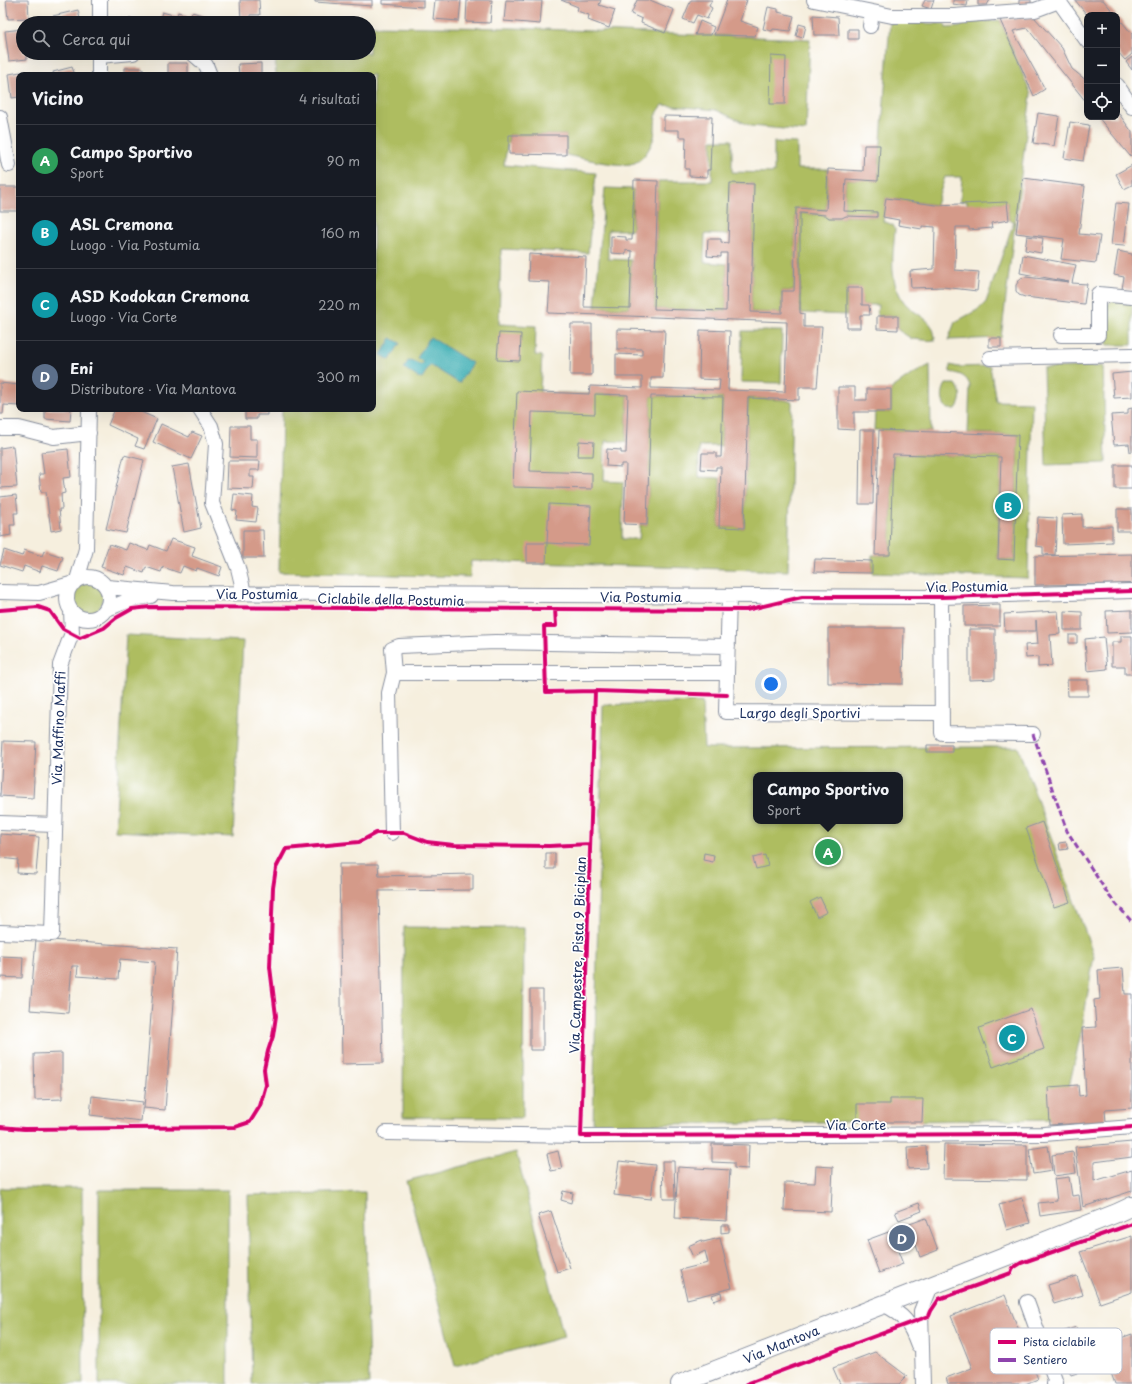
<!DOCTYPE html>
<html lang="it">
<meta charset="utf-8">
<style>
body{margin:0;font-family:"Playpen Sans",sans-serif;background:#20242c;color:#f1f3f6}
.controls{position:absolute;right:12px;top:12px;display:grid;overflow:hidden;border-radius:8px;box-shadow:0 4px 16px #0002}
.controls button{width:36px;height:36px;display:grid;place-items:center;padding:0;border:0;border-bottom:1px solid #363941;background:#171b24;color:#f1f3f6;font:20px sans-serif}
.you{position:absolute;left:771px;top:684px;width:14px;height:14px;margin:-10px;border:3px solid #fff;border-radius:50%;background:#1a73e8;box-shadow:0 0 0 6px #1a73e833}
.badge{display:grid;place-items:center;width:26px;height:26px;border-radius:50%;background:#b45309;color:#fff;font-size:13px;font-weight:700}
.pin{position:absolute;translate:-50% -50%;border:2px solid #fff;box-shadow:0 1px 4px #0006}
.popup{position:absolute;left:753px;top:772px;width:150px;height:52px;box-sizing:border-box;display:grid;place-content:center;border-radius:8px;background:#171b24;filter:drop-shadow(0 1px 3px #0005);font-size:13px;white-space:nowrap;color:#9ea1a6}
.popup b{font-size:15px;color:#f1f3f6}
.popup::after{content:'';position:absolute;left:50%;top:100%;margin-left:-8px;border:8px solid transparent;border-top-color:#171b24}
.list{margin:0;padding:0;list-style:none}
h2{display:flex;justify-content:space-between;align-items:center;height:52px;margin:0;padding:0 16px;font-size:17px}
h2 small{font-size:13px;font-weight:400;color:#9ea1a6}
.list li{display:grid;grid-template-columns:26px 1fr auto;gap:12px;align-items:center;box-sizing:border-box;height:72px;padding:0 16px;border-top:1px solid #363941}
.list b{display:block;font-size:15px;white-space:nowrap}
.list p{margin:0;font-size:13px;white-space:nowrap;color:#9ea1a6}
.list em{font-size:13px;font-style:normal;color:#9ea1a6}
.icon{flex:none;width:22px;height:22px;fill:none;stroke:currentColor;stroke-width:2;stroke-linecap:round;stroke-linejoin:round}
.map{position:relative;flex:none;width:1132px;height:1384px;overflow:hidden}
.search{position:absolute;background:#171b24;box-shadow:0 4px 16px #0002;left:16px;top:16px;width:360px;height:44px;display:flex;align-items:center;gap:10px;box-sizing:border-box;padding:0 14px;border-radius:22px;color:#9ea1a6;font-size:15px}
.panel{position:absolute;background:#171b24;box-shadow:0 4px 16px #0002;left:16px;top:72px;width:360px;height:340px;border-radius:8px}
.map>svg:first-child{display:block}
</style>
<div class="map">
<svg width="1132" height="1384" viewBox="0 0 1132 1384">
<rect width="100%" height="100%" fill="#fff"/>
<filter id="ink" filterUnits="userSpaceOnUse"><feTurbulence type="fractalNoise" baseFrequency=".025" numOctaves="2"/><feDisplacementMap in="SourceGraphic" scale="8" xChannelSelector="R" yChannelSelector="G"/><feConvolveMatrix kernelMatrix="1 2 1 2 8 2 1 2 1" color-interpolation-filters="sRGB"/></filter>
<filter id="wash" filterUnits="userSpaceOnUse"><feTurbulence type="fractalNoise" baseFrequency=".012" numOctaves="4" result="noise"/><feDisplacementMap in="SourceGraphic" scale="16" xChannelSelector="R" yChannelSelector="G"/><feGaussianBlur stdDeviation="0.9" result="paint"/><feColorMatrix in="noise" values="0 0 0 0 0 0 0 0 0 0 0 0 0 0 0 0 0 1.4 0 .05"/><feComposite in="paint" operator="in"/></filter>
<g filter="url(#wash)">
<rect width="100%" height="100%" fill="#f6efde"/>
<!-- green -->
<path fill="#aebd60" stroke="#64765f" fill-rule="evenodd" d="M1000,20L1031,94L1001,338L948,340L955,322L979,309L986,302L1014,221L1009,220L1007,202L967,205V201H960L962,177H945L936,205L886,198L883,221L893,225L895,229C894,248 889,272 898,291C900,296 903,302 908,306C920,318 935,319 935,341L912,339L898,330V316H877L878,305H862L861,288H847V315L800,313V213L825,215L829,218H842L846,216L877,217V212L844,211L846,179L878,180L890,22L945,24L946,28L960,27L965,23Z
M369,26L513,28L810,39L806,131L751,126L716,110L663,105C652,117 657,123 654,137C651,148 642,162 631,164C617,167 581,158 566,155V135H509L504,165L596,173L588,253L501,249L499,324L536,326L535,355L542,356L540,392L628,395L626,442L605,441L604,481L623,482L622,539H639L640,525H647L651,396L723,397L721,446H699V477L720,478L719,527L744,528L748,398L785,400L792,402L788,571L471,561L470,577L279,572L282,409H373V75H276L275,53H369Z
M712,140H732V172L774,173V142L797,143V169H828L826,210L796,208L794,291H782V313L751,312L754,184L730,183L728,235L705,234L704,262L727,264L726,311L654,309L658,181H712Z
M605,188L633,189L632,230H608V259L631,260L630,308L595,307Z
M1114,301L1132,303V345H1107L1106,307L1109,303Z
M742,331H782L781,383L741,382Z
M930,365L931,432L874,430L875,412H891V389L911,375Z
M950,365L958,367L990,366L996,401L1032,402L1028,578L872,573V555H890L893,454L1001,457L998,559L1014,560L1018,435L968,433L970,386C967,376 960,374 950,372Z
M1103,366L1106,463L1046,465L1043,368Z
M946,384H956C962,392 962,401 956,409H947C941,402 941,392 946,384Z
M73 598a15 15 0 1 1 30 0a15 15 0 1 1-30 0Z
M126,635L243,641L233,837L115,831Z
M702,702L704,748L1018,747L1094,956L1082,1028L1062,1119L593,1125L603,705ZM756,775H900V821H756Z
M404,927L524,928L523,1118L403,1117Z
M516,1152L564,1337L455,1366L406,1181Z
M0,1188H82L83,1384H0Z
M99,1190H228V1384H99Z
M365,1192L369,1384H252L248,1195Z"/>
<!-- water -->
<path fill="#3badb2" stroke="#2b6e88" d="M430,337L472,363L459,383L430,365L422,378L417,377L404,368L408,361L415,362L421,365L423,362L417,358Z
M391,338L400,343L390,360L381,355Z"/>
<g id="blocks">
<!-- building -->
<path fill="#d49a89" d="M6,0H28L29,18L8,19Z
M240,0H259L260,15H250L251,21L241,22Z
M315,0H372V6L315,2Z
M382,0H423V7L382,4Z
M435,0H461L459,21L433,19Z
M467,0H492L490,23L466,22Z
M506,0L542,1L540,24L504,21Z
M561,0H601L599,5L615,10L609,28L588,20L589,15L577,11L578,7Z
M637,0H650L674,10L665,33L641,23L642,19L631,14Z
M691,0H712L709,6L712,8L707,19L697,15L693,23L683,19Z
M727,0H747L740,21L758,27L755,36L714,35Z
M925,0H934L931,9L922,6Z
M953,0H968L967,6L953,4Z
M978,0H990L987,5H978Z
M1019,0H1031V3L1019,4Z
M1075,0H1103L1116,15H1087Z
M768,7L778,9V12L794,16L790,31L773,29L772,31L763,29Z
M78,10L81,23H55L53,16Z
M162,12L177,16L178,12L191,16L192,12L209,17L207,23H114L115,18L129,22L130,18L146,22L147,18L159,22Z
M813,15L838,17L839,35H814Z
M1117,16L1132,34V54L1125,60L1117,51Z
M1034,17L1062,48L1072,69L1087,81V103L1027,28L1013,31L1045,89L1034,96L1000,20Z
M700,21L714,27L711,35H695Z
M799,24L806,26L803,38L796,36Z
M23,29V53H27V59L9,61L5,31Z
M848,29H858V39H848Z
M771,56L786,57L785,104H770Z
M1132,57V70L1126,62Z
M168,63H188V75H168Z
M261,63V75H239L238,64Z
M72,67L75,75H54L53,72Z
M125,68H143V75H125Z
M26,71V75H19V97L12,98L9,74Z
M1117,111L1132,132V154L1130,156L1098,117H1117Z
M1038,113L1059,116L1054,146L1033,143Z
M664,116L712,117L710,170H707V177L689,176V169H685L686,137H679V130H664Z
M1070,122L1089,125L1083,161L1064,158Z
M509,135H566V155L509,154Z
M864,145H880L878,181L846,179L844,211L877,212V217L846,216L842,218H829L825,215L800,213V313L804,314V327H822L817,387H799V400L748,398L744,528L719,527L721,467H716V470L701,469L702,453H716V457H721L723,397L651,396L647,525L624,524L626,464H621V467L606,466L607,449L621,450V453H626L628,395L595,394V414L532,412L530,471L592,473V489L513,487L517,391L589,394L590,386L642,388V377H616V354L642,355V349H617V329L665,330L663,378H651V388L719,390L720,380L699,379L700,330L730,331L728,390L785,392L787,322L548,313L550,282L528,281L529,254L586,257L584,307L630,308L632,251L626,250V254L611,253V236L626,237V240H632L634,180L658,181L654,309L726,311L727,253H721V257L707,256L708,239H721V242L728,243L730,183L754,184L751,312L782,313V291H794L796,208L826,210L828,169L863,171Z
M1132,165V185L1124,189L1116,174Z
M1023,178L1085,186L1079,234L1100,236L1096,263L1061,259L1064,239L1016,233Z
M0,187H19V211H0Z
M886,198L936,205L1007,202L1009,220L991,223L992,228L969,230V227H956L955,270L979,272L977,291L943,287L911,288L910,271L934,269L935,227L922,226V229L898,225L899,220L883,217Z
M1116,203L1129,204L1124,246L1111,245Z
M1027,236L1043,238L1041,253L1025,250Z
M1118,251L1132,254V290L1122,289L1124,277L1114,275Z
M1023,255L1076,265L1072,283L1087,284L1084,304L1025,297L1019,295L1016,291V285L1021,278L1026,277L1069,282L1020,273Z
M847,288H862V305H869L870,315H860V328H847Z
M877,316H898V330L877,329Z
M571,324H592V375H570Z
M499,333L521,334L520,361L497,360Z
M989,338H1001V347H989Z
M1132,372V397L1114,398L1112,374Z
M0,383L19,385V406L4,405L3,414H0Z
M838,387H855V400H867V389H891V412H854V430L838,429Z
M1132,408V452H1130L1129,444L1114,445L1111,415L1128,414V409Z
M45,409H71L70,421L45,419Z
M115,409H134L157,419L144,449L135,446L138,439L108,425Z
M245,409H267V415H257V419H245Z
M161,424L189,437L192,432L202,436L191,459L153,442Z
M231,426H250V439H257V458L230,457Z
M860,430H874L873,504H859Z
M879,430L1018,435L1014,560L998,559L1001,457L893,454L890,555H875Z
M579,441L594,442L593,456H578Z
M13,446L17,487L0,488V448Z
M68,449L71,477L63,478L65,493L61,494L62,509H59L61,529L51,531L46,492H41L39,474H44L41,452Z
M124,455L144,460L126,533L106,529Z
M228,461H260L259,470H250V477H254L253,489L227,488Z
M189,464L201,528L184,532L172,467Z
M1115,465H1132V489H1115Z
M234,494L253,496L252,507L258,508L256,522L236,520L237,511L232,510Z
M16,495L18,513H14L15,525H10L11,535L0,537V497Z
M549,504L591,506L589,545L547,543Z
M1117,509H1132V531H1117Z
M1082,514V527L1112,526V542L1063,544L1062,515Z
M1038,517L1057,518L1055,555L1043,554V547L1036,546Z
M243,530H263L264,558H243Z
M171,539L195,547L192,556L222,567L219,576L197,568L196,571L183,566L180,573L163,567L161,572L146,567L144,573L127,567L124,575L101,567L109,544L126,550L129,543L148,550L150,545L166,551Z
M527,543H547L546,563H527Z
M4,550L22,556L24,550L42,556L44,551L63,557L58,571L42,566L40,572L24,566L22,572L0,565Z
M1132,554V584L1035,585V556Z
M815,559L872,561V573L814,572Z
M1000,605V626H964V606Z
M1132,610V632L1107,633L1106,611Z
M1058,611L1060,634L1050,635L1052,666L1038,667V657L1026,658L1025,645L1038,644L1036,620V631H1005L1004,614Z
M1064,611L1082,612V630H1064Z
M828,628H904L903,684L828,683Z
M969,629H995V679L969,680Z
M1069,635H1077V643H1069Z
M1121,636H1132V674H1125V666H1112V642H1121Z
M1104,637L1107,669L1087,671L1085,639Z
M1067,680H1088V696H1068Z
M3,741L36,742L33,798L0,796Z
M927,745H952V752H927Z
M1042,822L1070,902L1054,907L1026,828Z
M0,834L39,837L36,874L17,873L18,860L0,858Z
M1066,842L1068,849L1060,850L1059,843Z
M546,853H555V869H546Z
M704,853L714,855L713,862L703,860Z
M765,855L768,866L756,869L753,858Z
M339,864H378L379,876L473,874V890L379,891L383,1063L342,1064Z
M820,897L827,912L817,917L810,902Z
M36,939L177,949L165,1110L144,1108L155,962L120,959L118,979L77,976L78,966H72L68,1013L30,1010Z
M0,956L23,957L22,978L0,977Z
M1123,968L1125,994H1132V1108L1105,1110L1106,1122L1050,1125L1048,1087L1078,1085L1079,1096L1086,1095L1082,1028L1096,1027L1094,1000L1100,999L1098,970Z
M530,990H543V1050H530Z
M1031,1009L1044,1049L993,1067L979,1028Z
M62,1053V1099L35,1100L34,1054Z
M92,1096L143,1102L141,1121L90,1115Z
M890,1099H923L922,1122H857V1104H890Z
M1132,1142V1157L1094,1162V1181L1132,1170V1191L1083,1207L1075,1147Z
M712,1144L749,1145L748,1169L734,1168V1163L712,1162Z
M944,1144L1027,1145V1180L943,1179Z
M926,1146L927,1168L908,1169L907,1147Z
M1048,1146L1052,1171L1033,1174L1029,1149Z
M558,1151L562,1169L551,1171L547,1154Z
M1073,1152L1076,1173L1054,1176L1052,1155Z
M619,1161L655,1165L651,1199L614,1195Z
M662,1161H674L675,1199H663Z
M816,1166L833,1167L831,1212L784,1210L785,1182L815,1183Z
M678,1167L730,1170L727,1221L675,1218Z
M1069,1177L1072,1196L1079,1195L1081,1210L1040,1216L1038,1203L1057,1201L1054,1179Z
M563,1191L573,1193L571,1203L561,1200Z
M1022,1198L1030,1223L1007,1230L999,1205Z
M919,1203L922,1211L899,1220L895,1212Z
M551,1211L570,1268L557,1272L538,1215Z
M926,1218L938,1250L920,1257L916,1245L898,1251L903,1264L879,1273L867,1240Z
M721,1225H729V1232L721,1233Z
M1132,1236V1292L1100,1303L1080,1252Z
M720,1238L732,1288L687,1299L680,1270L708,1263L705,1251L693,1257L688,1246L702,1240L703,1242Z
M1077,1276L1083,1295L1054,1304L1048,1285Z
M721,1292L722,1298L714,1301L712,1295Z
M1005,1295L1038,1379L1025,1384H948L946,1378L972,1368L951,1316Z
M1076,1327L1089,1369L1071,1375L1057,1334Z
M1132,1334V1384H1115L1101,1345Z
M875,1352L907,1376L899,1384H840L833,1368Z"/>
</g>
</g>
<g filter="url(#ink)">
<use href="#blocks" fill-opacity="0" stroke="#888f9e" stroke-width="1"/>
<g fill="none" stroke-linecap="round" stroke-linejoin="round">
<!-- minor casing -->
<g stroke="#888f9e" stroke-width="16">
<path id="minor" d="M814,0L892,16H954L1035,10L1059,1
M1058,0L1087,41
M100,23V0
M870,26L872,13
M192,53L206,65L210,75
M99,56L133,53
M99,75V53
M1117,85L1132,107
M0,117L9,165
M1061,335H1098V294L1132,297
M990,358L1132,355
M200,409L211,426L216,444L212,503L238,568L244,593
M0,428H19L54,437L89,433
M67 598a21 21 0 1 1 42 0a21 21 0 1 1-42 0Z
M77,580L86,549L89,409
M107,587L173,593L941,597L1132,591
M0,592L39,593L74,583
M729,596L726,712L942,713
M941,597L942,733L1033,734
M107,609L132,599L151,596
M394,673H727
M0,823L55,825
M392,833L389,693L394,673L392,649L399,646L495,642L728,646
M0,932L52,934L60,665L72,633L71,611
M386,1133L581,1136L1044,1134L1132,1127
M1027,1302L1056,1383L1054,1384
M882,1304C904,1314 910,1323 918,1345
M923,1384L921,1311L931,1286"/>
</g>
<!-- major casing -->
<g stroke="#888f9e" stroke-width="20">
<path id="major" d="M680,1384L1117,1213L1132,1206"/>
</g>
<!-- minor -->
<use href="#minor" stroke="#fff" stroke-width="14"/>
<!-- major -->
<use href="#major" stroke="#fff" stroke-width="18"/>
<!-- quiet -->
<path stroke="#8e44ad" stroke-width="3" stroke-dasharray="6 3" stroke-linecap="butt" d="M1033,734L1067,831L1110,897L1132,922"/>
<!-- cycleway casing -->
<g stroke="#fff" stroke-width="6">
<path id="cycleway" d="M555,609L556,626H544L546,692L595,691
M0,610L38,607L50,611L63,629L80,638L104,628L116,618L132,609L150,607L746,610L802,597H941L1132,591
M727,695L595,691L581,1136L1044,1134L1132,1127
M0,1127L24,1129L235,1127L250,1122L260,1106L266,1085L264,1069L268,1051L273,1036L276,1016L270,967L273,888L276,868L286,849L359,842L376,833H404L427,842L454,845L549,846L590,844
M746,1384L929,1316L931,1311L939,1299L1011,1273L1013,1268L1021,1263L1132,1224"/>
</g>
<!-- cycleway -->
<use href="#cycleway" stroke="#d6006c" stroke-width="4"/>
</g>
</g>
<g text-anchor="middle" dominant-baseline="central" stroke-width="3.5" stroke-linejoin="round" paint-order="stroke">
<!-- street labels -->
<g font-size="13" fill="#1b2f5e" stroke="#fff">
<text transform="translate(967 586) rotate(-1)">Via Postumia</text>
<text x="257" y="593">Via Postumia</text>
<text x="641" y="596">Via Postumia</text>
<text transform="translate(391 599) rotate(1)">Ciclabile della Postumia</text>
<text x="800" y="712">Largo degli Sportivi</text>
<text transform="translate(58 728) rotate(-88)">Via Maffino Maffi</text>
<text transform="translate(577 955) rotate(-88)">Via Campestre, Pista 9 Biciplan</text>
<text x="856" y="1124">Via Corte</text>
<text transform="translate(781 1344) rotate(-22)">Via Mantova</text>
</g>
</g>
<!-- legend -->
<rect x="990" y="1328" width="132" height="46" rx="6" fill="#fff" stroke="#bbc1cf" stroke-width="1"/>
<rect x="998" y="1340" width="18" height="4" fill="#d6006c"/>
<rect x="998" y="1358" width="18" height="4" fill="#8e44ad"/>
<g font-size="11" fill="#1b2f5e">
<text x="1023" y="1346">Pista ciclabile</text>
<text x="1023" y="1364">Sentiero</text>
</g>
</svg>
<div class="controls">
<button>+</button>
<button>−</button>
<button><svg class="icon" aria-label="locate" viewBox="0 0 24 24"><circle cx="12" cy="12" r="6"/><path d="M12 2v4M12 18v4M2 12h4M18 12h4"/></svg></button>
</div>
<div class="you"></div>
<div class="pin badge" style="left:828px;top:852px;background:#2e9e5b">A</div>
<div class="popup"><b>Campo Sportivo</b>Sport</div>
<div class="pin badge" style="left:1008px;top:506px;background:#0f9aa8">B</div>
<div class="pin badge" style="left:1012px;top:1038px;background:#0f9aa8">C</div>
<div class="pin badge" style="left:902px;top:1238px;background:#5c6f8a">D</div>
<div class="search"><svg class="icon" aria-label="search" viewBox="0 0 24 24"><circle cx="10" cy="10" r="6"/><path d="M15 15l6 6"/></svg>Cerca qui</div>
<section class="panel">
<h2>Vicino<small>4 risultati</small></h2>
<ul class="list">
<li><span class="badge" style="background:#2e9e5b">A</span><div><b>Campo Sportivo</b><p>Sport</p></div><em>90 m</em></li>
<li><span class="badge" style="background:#0f9aa8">B</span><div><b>ASL Cremona</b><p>Luogo · Via Postumia</p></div><em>160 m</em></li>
<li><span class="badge" style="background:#0f9aa8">C</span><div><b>ASD Kodokan Cremona</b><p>Luogo · Via Corte</p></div><em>220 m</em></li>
<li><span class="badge" style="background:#5c6f8a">D</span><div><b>Eni</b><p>Distributore · Via Mantova</p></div><em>300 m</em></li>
</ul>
</section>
</div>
